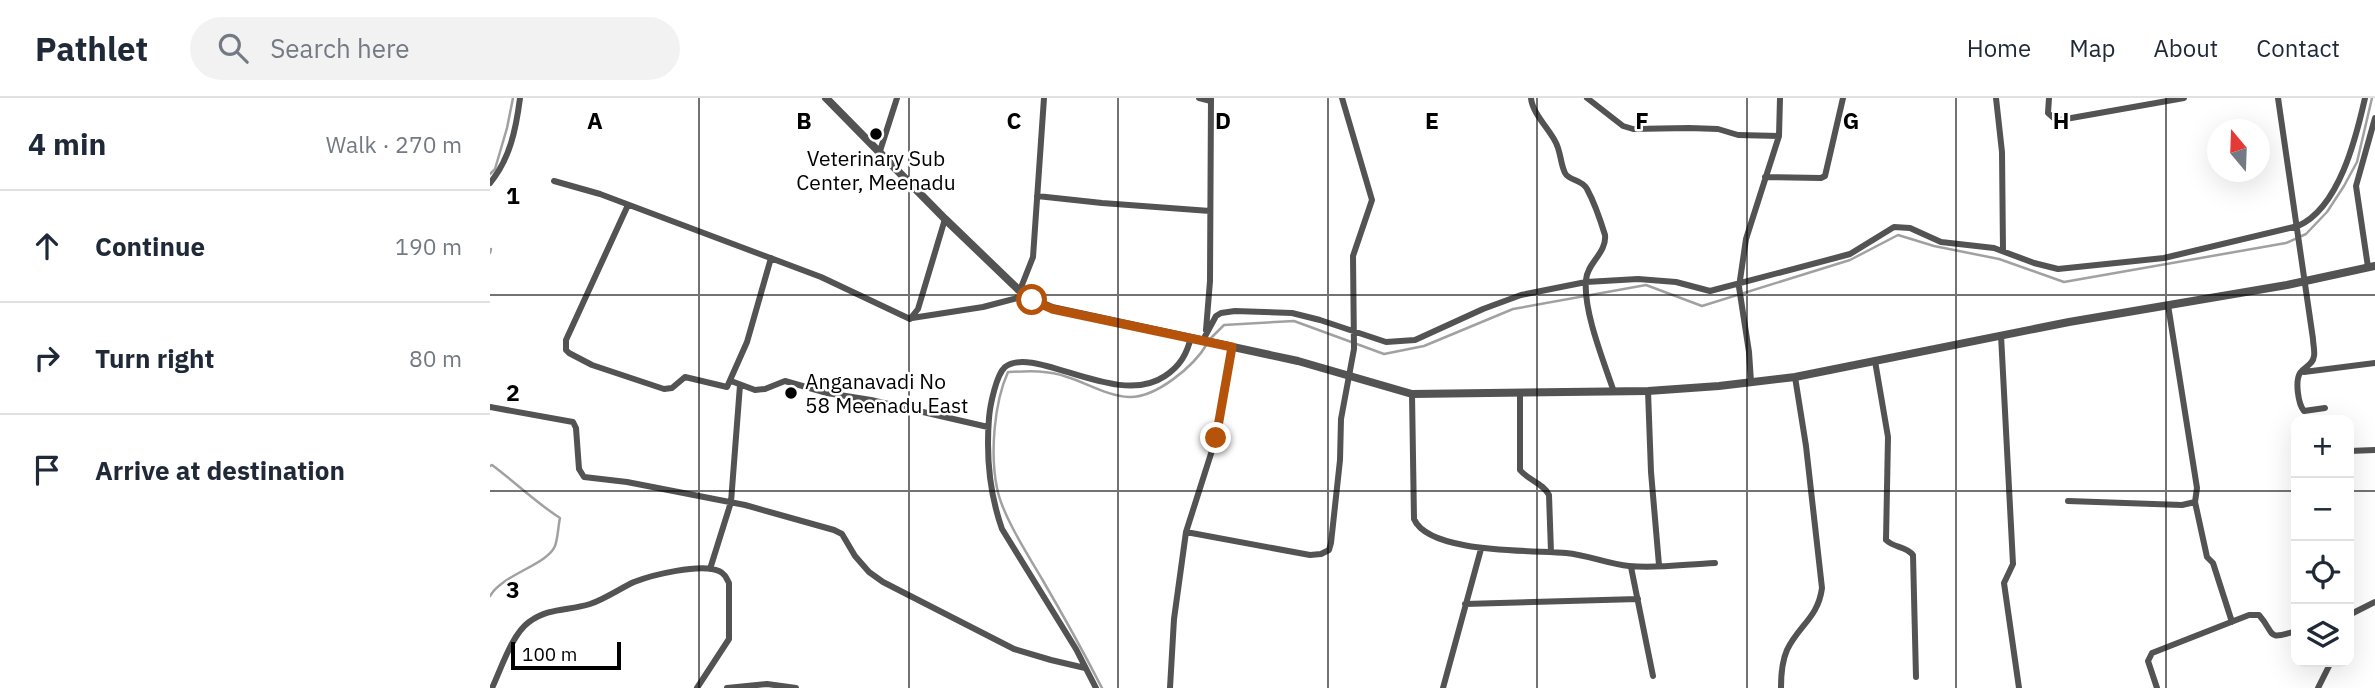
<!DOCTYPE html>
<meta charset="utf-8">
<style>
body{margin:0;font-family:"IBM Plex Sans",sans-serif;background:#f2f2f3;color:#1f2937}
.controls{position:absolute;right:21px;bottom:21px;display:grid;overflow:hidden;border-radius:14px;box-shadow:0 7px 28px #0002}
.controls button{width:63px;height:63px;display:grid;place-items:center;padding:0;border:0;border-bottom:2px solid #e0e1e3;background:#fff;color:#1f2937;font:35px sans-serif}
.compass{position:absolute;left:1717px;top:21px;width:63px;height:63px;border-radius:50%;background:#fff;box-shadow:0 7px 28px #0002;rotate:341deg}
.scale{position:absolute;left:21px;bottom:18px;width:110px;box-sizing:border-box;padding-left:7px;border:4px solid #000;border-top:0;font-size:19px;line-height:24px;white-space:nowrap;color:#000;-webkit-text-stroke:5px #fff;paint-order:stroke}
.stop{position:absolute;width:21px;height:21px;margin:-16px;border:5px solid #b45309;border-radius:50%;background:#fff}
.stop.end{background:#b45309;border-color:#fff;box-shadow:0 2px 7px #0008}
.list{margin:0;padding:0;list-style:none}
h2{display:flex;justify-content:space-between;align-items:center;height:91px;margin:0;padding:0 28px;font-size:30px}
h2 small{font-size:23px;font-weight:400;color:#747a83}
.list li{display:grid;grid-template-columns:46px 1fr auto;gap:21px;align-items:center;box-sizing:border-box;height:112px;padding:0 28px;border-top:2px solid #e0e1e3}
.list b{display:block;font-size:26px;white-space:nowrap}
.list em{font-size:23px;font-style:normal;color:#747a83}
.icon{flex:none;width:38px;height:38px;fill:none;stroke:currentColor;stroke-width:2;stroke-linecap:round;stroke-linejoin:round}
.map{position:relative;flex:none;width:1885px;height:590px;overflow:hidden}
header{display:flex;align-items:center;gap:42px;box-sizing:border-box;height:98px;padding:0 35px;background:#fff;border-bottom:2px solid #e0e1e3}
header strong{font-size:33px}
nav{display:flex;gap:38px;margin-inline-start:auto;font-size:24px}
.search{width:490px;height:63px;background:#f2f2f3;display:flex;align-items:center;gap:18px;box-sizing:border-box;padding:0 24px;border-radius:38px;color:#747a83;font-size:26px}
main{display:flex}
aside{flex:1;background:#fff}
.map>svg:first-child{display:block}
</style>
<header>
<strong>Pathlet</strong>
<div class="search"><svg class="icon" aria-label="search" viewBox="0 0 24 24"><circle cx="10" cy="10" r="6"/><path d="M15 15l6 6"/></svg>Search here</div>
<nav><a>Home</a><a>Map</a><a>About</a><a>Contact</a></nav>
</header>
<main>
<aside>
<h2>4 min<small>Walk · 270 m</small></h2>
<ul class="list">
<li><svg class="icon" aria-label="ahead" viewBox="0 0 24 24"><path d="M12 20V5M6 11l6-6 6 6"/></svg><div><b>Continue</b></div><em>190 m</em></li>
<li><svg class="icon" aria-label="right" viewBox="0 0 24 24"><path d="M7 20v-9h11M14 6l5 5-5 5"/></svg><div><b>Turn right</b></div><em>80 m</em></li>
<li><svg class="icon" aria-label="arrive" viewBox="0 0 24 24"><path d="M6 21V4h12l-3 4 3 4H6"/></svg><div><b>Arrive at destination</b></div></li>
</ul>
</aside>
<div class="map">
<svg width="1885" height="590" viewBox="0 0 1885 590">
<rect width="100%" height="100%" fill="#fff"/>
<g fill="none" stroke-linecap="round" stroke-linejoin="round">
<!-- stream -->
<path stroke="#a1a1a1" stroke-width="2.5" d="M0,76L5,71L17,30L23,0
M0,155L1,151
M720,241L734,227L804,223L894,256L934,248L1023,211L1156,187L1212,208L1360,162L1408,137L1444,148L1509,161L1574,184L1796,145L1816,136L1837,114L1854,88L1867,64L1882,0
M0,368L2,367C25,384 45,404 70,420C68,429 68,440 65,448C57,467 13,476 0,498
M612,590C593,553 573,517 552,481C538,457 512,417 507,390C500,356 504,305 518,274C539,273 558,272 577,279C597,285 617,298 639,299C666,300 704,268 717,246"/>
<!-- minor -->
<path stroke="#535353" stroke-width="6" d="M709,0L721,3
M1041,0C1042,14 1058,30 1065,43C1071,53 1070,65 1075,75C1079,83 1092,81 1097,91C1103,102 1111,124 1115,137C1117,155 1097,165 1096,182C1093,213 1114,264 1124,294
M1097,0L1133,28L1143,31L1199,30L1228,31L1248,37L1289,38
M1506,0L1512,54L1513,153
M1559,0L1558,15L1566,22H1570L1694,0
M1788,0L1823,241C1823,246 1825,253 1824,258C1823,267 1815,268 1810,275C1805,283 1808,306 1814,313L1835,310
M389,56L407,0
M1275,79L1331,80L1335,78L1353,0
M64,83L110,96L331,179L420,221L428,211L455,121
M0,85C20,61 26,31 30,0
M547,98L612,105L720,113
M138,107L76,242V252L79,255L102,267L174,291L182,290L195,279L237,289L257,244L281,160
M1878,169L1866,88L1885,20
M530,192L543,159L554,0
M422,220L493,209L535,198
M716,232L720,183L721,0
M1511,237L1523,466L1514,485L1529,590
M713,242L726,218L731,215L745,213L802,215L830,222L896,244L925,242L993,211L1031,197L1096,184L1148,181L1186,184L1220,193L1360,156L1404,129L1420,130L1451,144L1504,150L1544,165L1568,171L1674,160L1808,128C1849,110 1866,40 1875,0
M1385,263L1398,339L1396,442C1404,450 1416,448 1423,457L1426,579
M1814,274L1885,265
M241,283L265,292L275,291L295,283L337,295L381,302L498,329
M1261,284L1259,254L1249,189L1256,141L1289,38L1290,0
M1158,293L1161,374L1169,467
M1030,295V372C1038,382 1053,385 1059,397L1061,454
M922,296L924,421C939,456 1043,452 1076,455C1098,457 1118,466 1139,468C1167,471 1197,466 1225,465
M0,309L83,324L86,330L89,371L94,379L137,384L255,407L344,432L352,436L365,458L379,474L393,484L524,551L561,562L595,570
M1859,353L1885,352
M1578,403L1692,407L1705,404L1707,390L1678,207
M1705,404L1717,459L1723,465L1742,524
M696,434L820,457L831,456L839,452L841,445L850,362L851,321L864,251L863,158L882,102L852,0
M1141,469L1163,578
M220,471L241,404L250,287
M975,506L1148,501
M1859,517L1885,504
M2,590C11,571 22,536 39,524C60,509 78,513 100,506C115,501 129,491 144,484C162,477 210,465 229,473C234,475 236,479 239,485V541L207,590
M237,590L277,586L306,590
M606,590L586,551L512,431C499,394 496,358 499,320C500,308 506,277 515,269C544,246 627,311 675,278C690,268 697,256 701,239
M680,590L684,521L696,434L726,340L742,249
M953,590L991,451
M1291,590C1291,578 1292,563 1297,552C1309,527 1328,520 1332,490L1316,348L1305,279
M1667,590L1658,563L1662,555L1759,517H1769C1786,536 1775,543 1806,533
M1828,590L1841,564"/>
<!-- tertiary -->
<path stroke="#535353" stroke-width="8" d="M336,0L455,121L535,198L562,210L808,263L922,296L1158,293L1229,288L1305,279L1579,224L1797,187L1885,168"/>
</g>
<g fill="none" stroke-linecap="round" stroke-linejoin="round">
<!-- route -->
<path stroke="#b45309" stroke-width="9" d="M542,202L562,211L742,249L726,340"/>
</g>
<!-- grid -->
<path fill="none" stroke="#000" stroke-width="2" stroke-opacity="0.55" d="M209,0V590M419,0V590M628,0V590M838,0V590M1047,0V590M1257,0V590M1466,0V590M1676,0V590M0,197H1885M0,393H1806M1859,393H1885"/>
<!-- markers -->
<g fill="#000" stroke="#fff" stroke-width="2.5">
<circle cx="386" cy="36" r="7"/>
<circle cx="301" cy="295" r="7"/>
</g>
<g text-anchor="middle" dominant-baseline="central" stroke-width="5" stroke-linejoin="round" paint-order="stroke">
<!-- poi labels -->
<g font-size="21" fill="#000" stroke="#fff">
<text x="386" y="60">Veterinary Sub<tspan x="386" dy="24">Center, Meenadu</tspan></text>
<text x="315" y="283" text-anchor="start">Anganavadi No<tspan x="315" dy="24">58 Meenadu East</tspan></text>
</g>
</g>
<g font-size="23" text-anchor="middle" font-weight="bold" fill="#000" stroke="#fff" stroke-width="5" stroke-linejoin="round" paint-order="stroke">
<text x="105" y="31">A</text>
<text x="314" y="31">B</text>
<text x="524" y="31">C</text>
<text x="733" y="31">D</text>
<text x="942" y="31">E</text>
<text x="1152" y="31">F</text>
<text x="1361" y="31">G</text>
<text x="1571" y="31">H</text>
<text x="23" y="106">1</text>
<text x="23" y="303">2</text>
<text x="23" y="500">3</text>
</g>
</svg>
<div class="controls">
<button>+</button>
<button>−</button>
<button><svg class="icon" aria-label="locate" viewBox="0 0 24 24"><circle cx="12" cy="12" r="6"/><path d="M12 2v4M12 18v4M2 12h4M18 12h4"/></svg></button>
<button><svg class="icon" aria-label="layers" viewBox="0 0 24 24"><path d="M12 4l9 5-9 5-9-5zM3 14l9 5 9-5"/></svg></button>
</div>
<svg class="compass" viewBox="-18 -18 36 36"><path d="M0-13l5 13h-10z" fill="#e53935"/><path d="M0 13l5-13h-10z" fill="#747a83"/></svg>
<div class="scale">100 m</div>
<div class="stop" style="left:542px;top:202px"></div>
<div class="stop end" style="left:726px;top:340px"></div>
</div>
</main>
